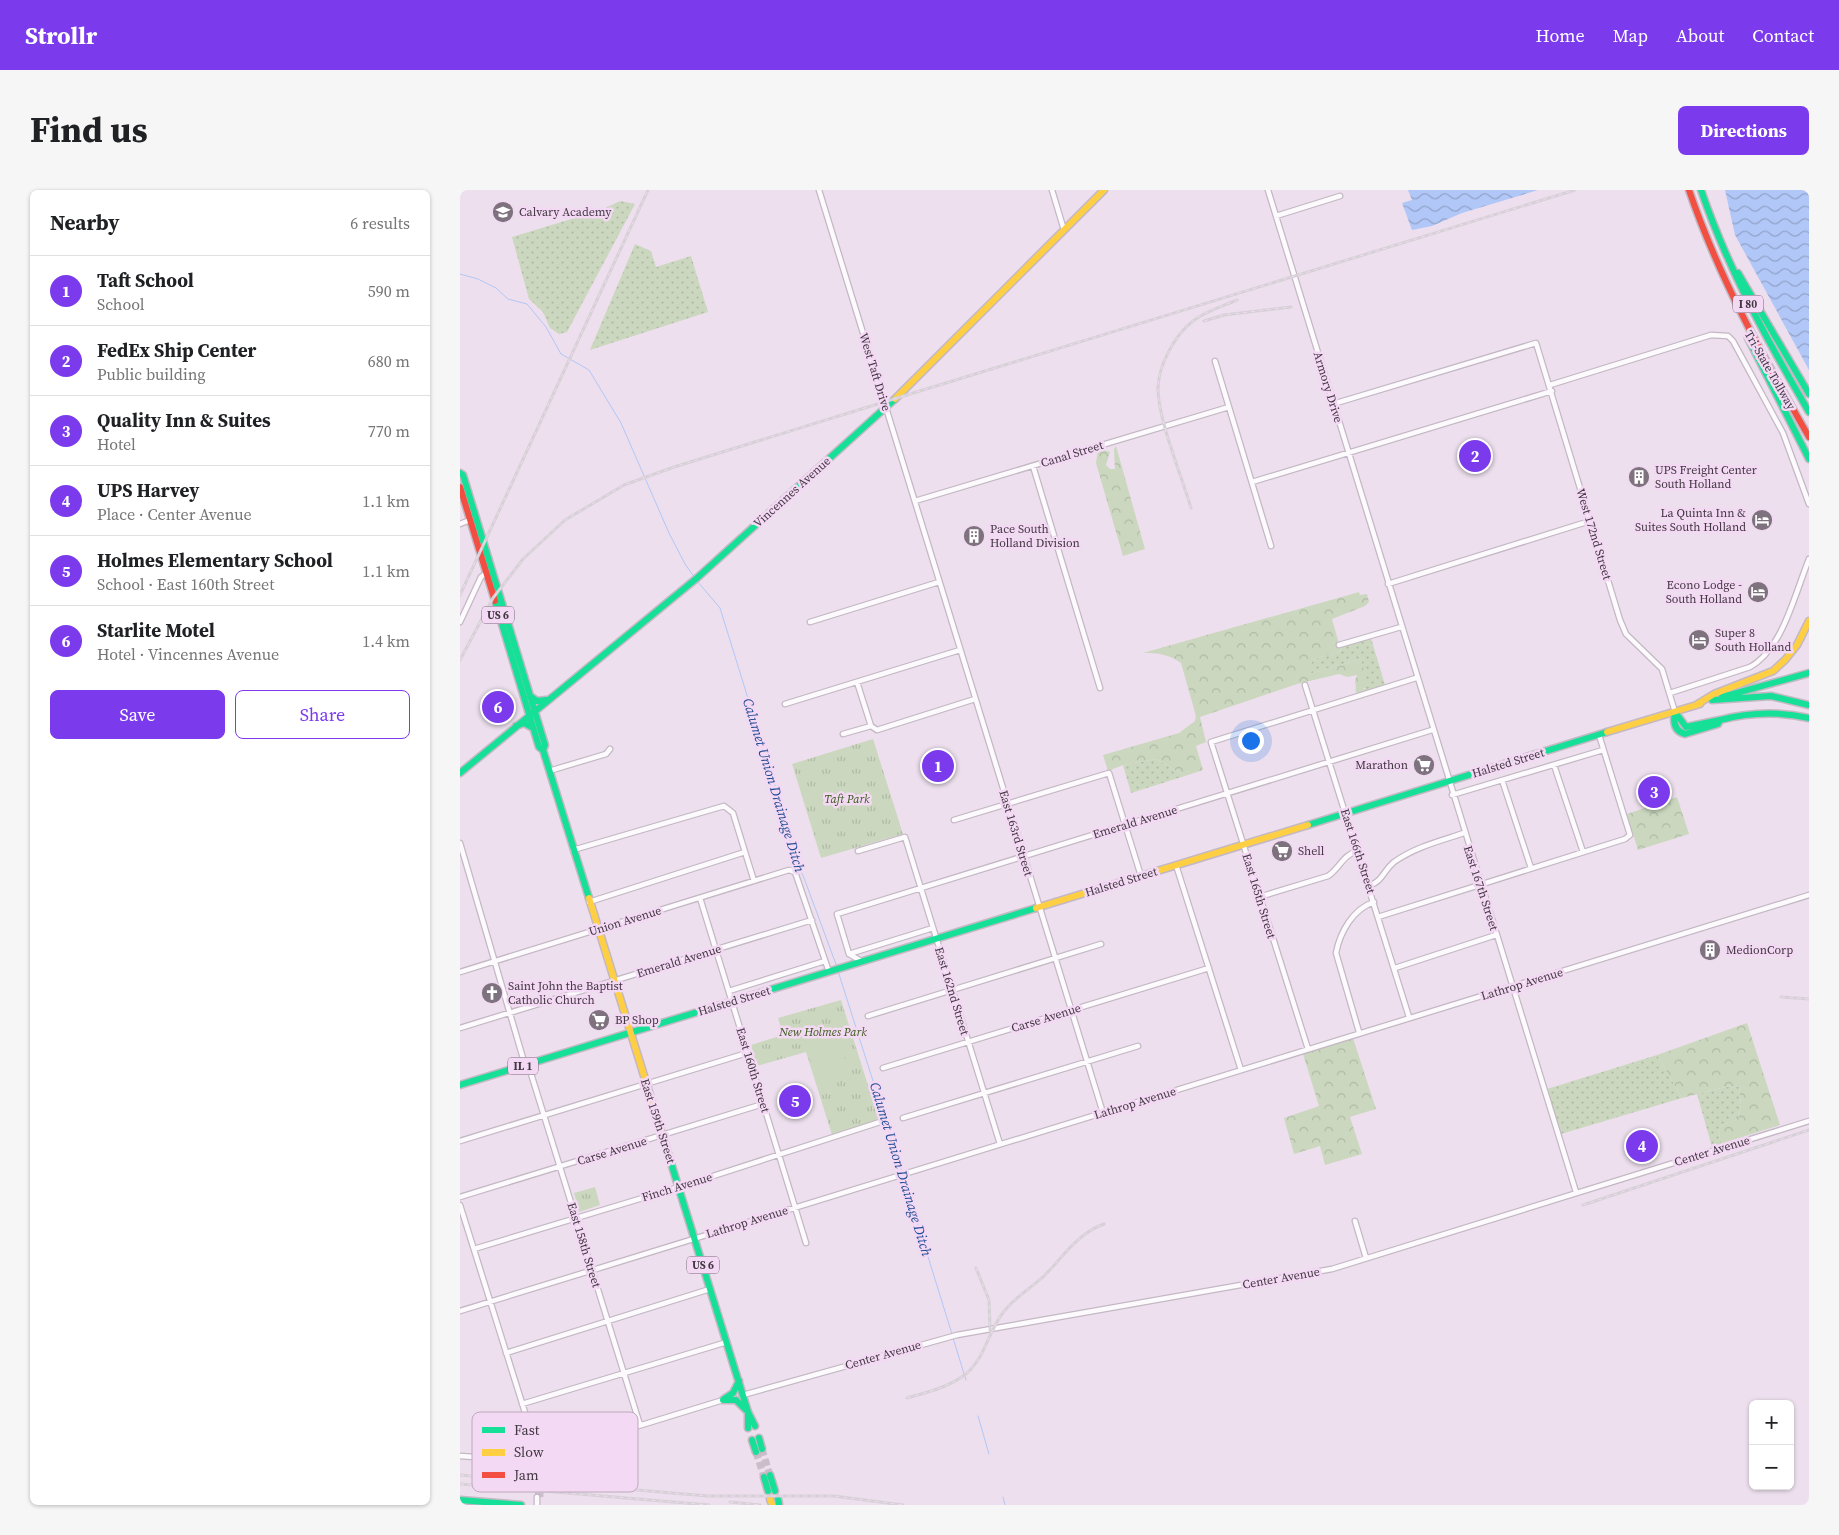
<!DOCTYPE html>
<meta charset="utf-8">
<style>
body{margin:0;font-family:"Source Serif 4",serif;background:#f6f6f6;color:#202124}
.controls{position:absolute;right:15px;bottom:15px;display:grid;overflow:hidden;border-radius:8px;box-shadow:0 1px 4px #0004}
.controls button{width:45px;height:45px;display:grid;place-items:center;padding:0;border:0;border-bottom:1px solid #e0e0e0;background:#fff;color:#202124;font:25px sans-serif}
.you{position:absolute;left:790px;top:550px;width:18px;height:18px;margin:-12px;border:4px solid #fff;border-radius:50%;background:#1a73e8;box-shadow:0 0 0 8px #1a73e833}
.badge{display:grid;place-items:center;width:32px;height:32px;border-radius:50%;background:#7c3aed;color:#fff;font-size:16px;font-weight:700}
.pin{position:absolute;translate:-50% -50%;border:2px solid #fff;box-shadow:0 1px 5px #0006}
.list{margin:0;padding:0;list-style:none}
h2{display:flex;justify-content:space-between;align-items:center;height:65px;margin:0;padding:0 20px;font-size:21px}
h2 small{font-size:16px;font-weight:400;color:#757577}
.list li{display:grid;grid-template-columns:32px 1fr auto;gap:15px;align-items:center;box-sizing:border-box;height:70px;padding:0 20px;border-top:1px solid #e0e0e0}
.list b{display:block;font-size:19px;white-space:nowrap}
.list p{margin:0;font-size:16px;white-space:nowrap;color:#757577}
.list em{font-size:16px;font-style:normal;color:#757577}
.actions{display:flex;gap:10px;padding:15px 20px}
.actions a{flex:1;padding:11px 0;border:1px solid #7c3aed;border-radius:8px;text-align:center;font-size:18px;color:#7c3aed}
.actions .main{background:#7c3aed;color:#fff}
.map{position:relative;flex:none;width:1349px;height:1315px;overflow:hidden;border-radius:8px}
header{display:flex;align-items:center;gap:30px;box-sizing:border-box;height:70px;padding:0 25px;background:#7c3aed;color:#fff}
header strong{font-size:24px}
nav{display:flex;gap:28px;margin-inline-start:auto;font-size:18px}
.intro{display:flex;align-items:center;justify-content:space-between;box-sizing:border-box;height:120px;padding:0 30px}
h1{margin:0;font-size:35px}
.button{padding:12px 22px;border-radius:8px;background:#7c3aed;color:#fff;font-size:18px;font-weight:700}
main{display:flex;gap:30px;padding:0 30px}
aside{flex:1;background:#fff;border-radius:8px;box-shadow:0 1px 4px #0004}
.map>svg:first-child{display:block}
</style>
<header>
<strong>Strollr</strong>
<nav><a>Home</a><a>Map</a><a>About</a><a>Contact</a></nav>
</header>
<div class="intro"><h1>Find us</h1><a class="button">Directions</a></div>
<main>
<aside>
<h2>Nearby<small>6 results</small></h2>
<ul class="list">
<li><span class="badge">1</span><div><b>Taft School</b><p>School</p></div><em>590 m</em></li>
<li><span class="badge">2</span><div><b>FedEx Ship Center</b><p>Public building</p></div><em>680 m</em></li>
<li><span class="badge">3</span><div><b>Quality Inn &amp; Suites</b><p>Hotel</p></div><em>770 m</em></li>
<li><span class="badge">4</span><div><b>UPS Harvey</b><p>Place · Center Avenue</p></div><em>1.1 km</em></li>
<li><span class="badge">5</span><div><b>Holmes Elementary School</b><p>School · East 160th Street</p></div><em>1.1 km</em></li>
<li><span class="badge">6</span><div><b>Starlite Motel</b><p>Hotel · Vincennes Avenue</p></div><em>1.4 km</em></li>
</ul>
<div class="actions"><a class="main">Save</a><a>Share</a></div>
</aside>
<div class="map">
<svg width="1349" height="1315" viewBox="0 0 1349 1315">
<defs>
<pattern id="grass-dots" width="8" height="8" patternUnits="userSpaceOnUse" patternTransform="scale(1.25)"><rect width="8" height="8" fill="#cbd8bf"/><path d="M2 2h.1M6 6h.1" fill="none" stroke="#b0baa5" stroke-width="1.8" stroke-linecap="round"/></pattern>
<pattern id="forest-crowns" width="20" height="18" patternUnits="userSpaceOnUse" patternTransform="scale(1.25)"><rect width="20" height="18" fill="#cbd8bf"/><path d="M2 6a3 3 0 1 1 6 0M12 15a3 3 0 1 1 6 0" fill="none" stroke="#b0baa5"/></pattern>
<pattern id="park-tufts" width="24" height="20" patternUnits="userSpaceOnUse" patternTransform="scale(1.25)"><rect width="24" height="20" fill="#cbd8bf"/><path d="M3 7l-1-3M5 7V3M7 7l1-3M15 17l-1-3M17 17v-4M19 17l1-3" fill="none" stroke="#b0baa5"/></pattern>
<pattern id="water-waves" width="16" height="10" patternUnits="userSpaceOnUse" patternTransform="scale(1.25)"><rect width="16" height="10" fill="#b1c7f7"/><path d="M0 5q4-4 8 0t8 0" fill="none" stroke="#92a3ca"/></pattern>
</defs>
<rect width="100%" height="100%" fill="#eddfed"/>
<!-- grass -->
<path fill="url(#grass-dots)" d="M160,11L175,14L107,142L99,144L90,138L83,122L69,109L52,47L141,20Z
M175,54L191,61L196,77L231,66L248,122L130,160Z
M911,448L925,495L897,504L895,499H905L901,469L849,484L847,479L854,469L881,461L880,457Z
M696,569L725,586L671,603L663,575Z
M1197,865L1222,908L1101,944L1087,899Z
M1270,896L1279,897L1281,915L1278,929L1259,937L1260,954L1252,957L1237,904Z"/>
<!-- forest -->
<path fill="url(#forest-crowns)" d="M656,256L685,359L663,366L636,273L638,261L644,260L650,262L646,275L650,279H655L654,259Z
M899,402L900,405L907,404L909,412L905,416L872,429L881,461L854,469L848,479L849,484L901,469L908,496L899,501L896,499L895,491L897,485L887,487L879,484L837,494L740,527L746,552L736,556L743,580L725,586L696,569L663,575L648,581L643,565L719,543L735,531L736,526L721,473C709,464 698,463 683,463Z
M1217,607L1229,644L1178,660L1167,624Z
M1287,833L1320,935L1260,954L1259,937L1278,929L1281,915L1279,897L1269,896L1222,908L1197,865Z
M893,848L916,919L890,927L902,964L865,975L860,956L834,964L824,928L859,916L843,864Z"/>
<!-- park -->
<path fill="url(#park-tufts)" d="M413,549L443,644L361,668L332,574Z
M381,810L419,930L372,945L346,862L297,876L291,855L323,845L318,828Z
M135,997L140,1015L119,1022L114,1003Z"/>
<!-- garden -->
<path fill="#cbd8bf" d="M377,837L389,885L357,893L344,846Z"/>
<!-- water -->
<path fill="url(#water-waves)" d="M948,0H1078L1002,23L972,36L952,40L942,13L952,10Z
M1265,0H1349V180L1275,45Z"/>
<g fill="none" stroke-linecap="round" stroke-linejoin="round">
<!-- stream -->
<path stroke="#b1c7f7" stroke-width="1" d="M0,84L18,89L36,98L48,109L67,114L86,137L101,164L129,180L161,233L209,343L225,374L235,388
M237,391L260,418L322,618L334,667L344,688L377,777
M378,781L442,982
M443,986L492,1144
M493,1148L506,1190
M518,1226L529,1264
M543,1307L545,1315"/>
<!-- street-tunnel -->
<path stroke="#cbbecb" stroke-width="4.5" stroke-dasharray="4.5 2" stroke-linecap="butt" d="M77,1307L79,1280
M81,1307L83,1280"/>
<!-- primary-tunnel -->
<path stroke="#cbbecb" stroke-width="7" stroke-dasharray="7 3.5" stroke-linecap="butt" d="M302,1259L310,1285
M296,1262L304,1287"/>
<!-- street casing -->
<g stroke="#c3b8c3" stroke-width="7">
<path id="street" d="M359,0L643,923
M592,0L604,40
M808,0L1116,1002
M816,26L880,6
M755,171L811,356
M1090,195L1251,145L1268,146L1273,151L1323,243L1349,314
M873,214L1076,153L1160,430L1166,444L1202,479L1215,522
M573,276L640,498
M792,292L1092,201
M455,311L769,217
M0,334L10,330
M928,394L1130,331
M0,432L21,387L25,384
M350,432L479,392
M879,455L941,437
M397,492L411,536L417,540L515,509
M845,495L949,827
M1210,503L1290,477C1323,459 1335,403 1349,369
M325,514L500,460
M383,544L411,536
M1094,575L1123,662
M89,581L146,564L150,559
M1042,590L1071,678
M992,605L1143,560
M494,630L649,583L681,686
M0,653L65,875
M113,660L264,616L273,623L294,691
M398,661L445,647L540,954
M716,675L781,880
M909,696C924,690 923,681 934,672C955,657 980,651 1004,643
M799,707L868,686C879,679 883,665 897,661
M240,708L346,1053
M129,712L285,662
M918,727L1165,649L1170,645L1139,545
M389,764L473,738
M401,771L389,764L377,724L972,540
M935,778L1036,745
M0,782L329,680L335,682L369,782
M269,801L365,771
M408,826L641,754
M0,838L352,730
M899,842L876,763C880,742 893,719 914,712
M848,859L751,552L956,488
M68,874L180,1235
M423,878L749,778
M443,928L678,856
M0,951L287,863
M0,1007L303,914
M0,1015L83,1280
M895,1031L906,1068
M14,1059L219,997L420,932
M0,1121L1349,705
M46,1163L250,1099
M283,1205L497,1145L872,1079L1349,931
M62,1214L267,1152
M0,1266L74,1271L84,1265L263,1210
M79,1270V1280
M77,1307V1315"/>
</g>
<!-- fast casing -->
<g stroke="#c3b8c3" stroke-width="9">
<path id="fast" d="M1241,0C1268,79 1307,150 1349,222
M1278,83L1349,204
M1288,148L1349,269
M0,283L3,285L85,555L83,560
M35,411L79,557L83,560L129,708
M70,506L77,511L86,510
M1262,507L1349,483
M1252,510L1311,506L1349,515
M1215,522C1213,532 1214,541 1225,544L1258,534L1260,530C1290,522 1318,521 1349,528
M1215,522L1226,537L1260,530
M56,536L64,533L73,538
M0,583L237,388L435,209
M848,635L1147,542
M0,895L576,718
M207,960L288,1222L295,1236
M264,1209L273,1203L279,1191
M263,1210H276L286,1220
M288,1225V1238
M299,1248L302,1259
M292,1250L296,1262
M310,1285L315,1301
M304,1287L308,1301
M318,1309L319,1314
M0,1310L61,1315"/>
</g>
<!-- slow casing -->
<g stroke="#c3b8c3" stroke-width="9">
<path id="slow" d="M435,209L644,0
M1236,515L1254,504L1313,481L1325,470L1337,455L1349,431
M1147,542L1240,514
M129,708L207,960
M576,718L848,635
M310,1309L312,1314"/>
</g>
<!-- jam casing -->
<g stroke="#c3b8c3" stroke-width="9">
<path id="jam" d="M1229,0C1259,88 1303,167 1349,247
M0,297L35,411"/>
</g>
<!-- street -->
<use href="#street" stroke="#fcfafc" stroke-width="4.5"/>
<!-- fast -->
<use href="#fast" stroke="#16e098" stroke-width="6"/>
<!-- slow -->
<use href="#slow" stroke="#ffcf43" stroke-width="6"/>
<!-- jam -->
<use href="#jam" stroke="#f24e42" stroke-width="6"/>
<!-- rail casing -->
<g stroke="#d6d1d6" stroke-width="3">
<path id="rail" d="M744,131L764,125L831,117
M731,318C722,287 697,227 698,197C699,174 715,145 733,131C745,121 763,116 777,110
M0,405L188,0
M0,470L33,408L63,369L105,330L164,295L214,277L424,212L1115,0
M1321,807L1349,809
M1123,1015L1349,940
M516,1078L529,1110L530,1140
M447,1208C468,1202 490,1197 507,1183C525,1167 528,1143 542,1124C553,1108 570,1099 584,1086C603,1067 618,1043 644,1034
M0,1285L248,1306H374L443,1315
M0,1294L249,1315
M270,1312L300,1315"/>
</g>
<!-- rail -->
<use href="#rail" stroke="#f3d9f3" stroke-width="1" stroke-dasharray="4" stroke-linecap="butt"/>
</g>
<!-- icons -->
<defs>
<g id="school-disc" transform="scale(1.125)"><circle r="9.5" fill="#7e727e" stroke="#f3d9f3"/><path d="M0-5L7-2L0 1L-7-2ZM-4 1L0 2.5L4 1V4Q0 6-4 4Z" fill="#fff"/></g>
<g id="building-disc" transform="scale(1.125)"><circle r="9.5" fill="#7e727e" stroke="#f3d9f3"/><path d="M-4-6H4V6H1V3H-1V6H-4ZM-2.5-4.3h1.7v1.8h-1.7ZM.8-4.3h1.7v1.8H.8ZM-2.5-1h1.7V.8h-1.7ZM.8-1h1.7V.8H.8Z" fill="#fff"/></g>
<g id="hotel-disc" transform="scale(1.125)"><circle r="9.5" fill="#7e727e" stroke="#f3d9f3"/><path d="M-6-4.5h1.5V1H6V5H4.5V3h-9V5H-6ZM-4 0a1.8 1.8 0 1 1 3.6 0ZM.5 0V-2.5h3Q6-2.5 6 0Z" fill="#fff"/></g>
<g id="supermarket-disc" transform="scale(1.125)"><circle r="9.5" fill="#7e727e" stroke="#f3d9f3"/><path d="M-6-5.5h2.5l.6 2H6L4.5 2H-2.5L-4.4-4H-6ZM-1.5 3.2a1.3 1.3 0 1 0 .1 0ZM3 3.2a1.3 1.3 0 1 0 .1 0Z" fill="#fff"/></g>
<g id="church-disc" transform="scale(1.125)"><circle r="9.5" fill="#7e727e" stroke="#f3d9f3"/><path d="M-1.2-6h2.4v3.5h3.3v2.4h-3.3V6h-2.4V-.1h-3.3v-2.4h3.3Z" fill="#fff"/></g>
</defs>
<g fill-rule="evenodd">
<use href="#school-disc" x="43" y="22"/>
<use href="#building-disc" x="1179" y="287"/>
<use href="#hotel-disc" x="1302" y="330"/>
<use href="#building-disc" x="514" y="346"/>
<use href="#hotel-disc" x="1298" y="402"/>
<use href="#hotel-disc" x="1239" y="450"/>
<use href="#supermarket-disc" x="964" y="575"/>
<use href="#supermarket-disc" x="822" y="661"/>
<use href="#building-disc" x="1250" y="760"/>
<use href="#church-disc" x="32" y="803"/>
<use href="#supermarket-disc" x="139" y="830"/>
</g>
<g text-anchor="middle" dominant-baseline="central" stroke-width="5" stroke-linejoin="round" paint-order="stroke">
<!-- shield labels -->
<g fill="#f3d9f3" stroke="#776877" stroke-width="1">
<rect x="1273" y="105.5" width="30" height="17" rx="4"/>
<rect x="22" y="416.5" width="32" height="17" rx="4"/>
<rect x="48" y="867.5" width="30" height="17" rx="4"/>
<rect x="227" y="1066.5" width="32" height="17" rx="4"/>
</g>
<g font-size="11" font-weight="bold" fill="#423842">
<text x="1288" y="114">I 80</text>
<text x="38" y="425">US 6</text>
<text x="63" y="876">IL 1</text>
<text x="243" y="1075">US 6</text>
</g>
<!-- poi labels -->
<g font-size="12" fill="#423842" stroke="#f3d9f3" text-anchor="start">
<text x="59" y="22">Calvary Academy</text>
<text x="1195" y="280">UPS Freight Center<tspan x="1195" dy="14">South Holland</tspan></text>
<text x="1286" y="323" text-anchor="end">La Quinta Inn &amp;<tspan x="1286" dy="14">Suites South Holland</tspan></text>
<text x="530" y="339">Pace South<tspan x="530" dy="14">Holland Division</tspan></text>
<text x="1282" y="395" text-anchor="end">Econo Lodge -<tspan x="1282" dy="14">South Holland</tspan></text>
<text x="1255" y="443">Super 8<tspan x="1255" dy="14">South Holland</tspan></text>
<text x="948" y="575" text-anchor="end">Marathon</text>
<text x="838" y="661">Shell</text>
<text x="1266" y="760">MedionCorp</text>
<text x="48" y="796">Saint John the Baptist<tspan x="48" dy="14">Catholic Church</tspan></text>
<text x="155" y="830">BP Shop</text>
</g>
<!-- street labels -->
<g font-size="12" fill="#423842" stroke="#f3d9f3">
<text transform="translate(1310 180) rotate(60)">Tri-State Tollway</text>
<text transform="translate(415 182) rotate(73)">West Taft Drive</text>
<text transform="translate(868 197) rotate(73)">Armory Drive</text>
<text transform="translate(612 264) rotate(-17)">Canal Street</text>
<text transform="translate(332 302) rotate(-42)">Vincennes Avenue</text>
<text transform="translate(1134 344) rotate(73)">West 172nd Street</text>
<text transform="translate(1048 573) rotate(-17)">Halsted Street</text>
<text transform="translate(675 632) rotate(-17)">Emerald Avenue</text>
<text transform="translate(556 643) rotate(73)">East 163rd Street</text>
<text transform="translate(898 661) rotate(72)">East 166th Street</text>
<text transform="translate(661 692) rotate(-17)">Halsted Street</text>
<text transform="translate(1021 698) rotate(72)">East 167th Street</text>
<text transform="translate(799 706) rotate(73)">East 165th Street</text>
<text transform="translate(165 731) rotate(-17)">Union Avenue</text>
<text transform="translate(219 771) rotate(-17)">Emerald Avenue</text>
<text transform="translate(1062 794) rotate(-17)">Lathrop Avenue</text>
<text transform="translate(492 801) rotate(73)">East 162nd Street</text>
<text transform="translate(274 811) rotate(-17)">Halsted Street</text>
<text transform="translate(586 828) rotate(-17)">Carse Avenue</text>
<text transform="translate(293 880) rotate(73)">East 160th Street</text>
<text transform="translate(675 913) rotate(-17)">Lathrop Avenue</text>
<text transform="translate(198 931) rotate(72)">East 159th Street</text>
<text transform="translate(152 961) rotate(-17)">Carse Avenue</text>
<text transform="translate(1252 961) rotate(-17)">Center Avenue</text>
<text transform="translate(217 997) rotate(-17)">Finch Avenue</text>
<text transform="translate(287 1032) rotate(-17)">Lathrop Avenue</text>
<text transform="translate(124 1055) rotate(73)">East 158th Street</text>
<text transform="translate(821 1088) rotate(-10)">Center Avenue</text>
<text transform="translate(423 1165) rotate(-16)">Center Avenue</text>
</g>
<!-- park labels -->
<g font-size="12" font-style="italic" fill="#365916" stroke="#f3d9f3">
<text x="387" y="609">Taft Park</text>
<text x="363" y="842">New Holmes Park</text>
</g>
<!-- water labels -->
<g font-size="14" font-style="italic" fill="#204c94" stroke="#f3d9f3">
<text transform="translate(314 595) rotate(73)">Calumet Union Drainage Ditch</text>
<text transform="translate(441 979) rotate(73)">Calumet Union Drainage Ditch</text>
</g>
</g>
<!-- legend -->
<rect x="12" y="1222" width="166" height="80" rx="8" fill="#f3d9f3" stroke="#bea9be" stroke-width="1"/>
<rect x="22" y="1237" width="23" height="6" fill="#16e098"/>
<rect x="22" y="1259" width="23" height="7" fill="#ffcf43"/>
<rect x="22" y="1282" width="23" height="6" fill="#f24e42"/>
<g font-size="14" fill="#423842">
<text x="54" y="1245">Fast</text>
<text x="54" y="1267">Slow</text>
<text x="54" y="1290">Jam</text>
</g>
</svg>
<div class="controls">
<button>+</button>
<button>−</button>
</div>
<div class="you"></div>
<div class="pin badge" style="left:478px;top:576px">1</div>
<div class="pin badge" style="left:1015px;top:266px">2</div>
<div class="pin badge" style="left:1194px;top:602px">3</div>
<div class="pin badge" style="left:1182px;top:956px">4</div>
<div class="pin badge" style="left:335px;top:911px">5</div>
<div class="pin badge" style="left:38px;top:517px">6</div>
</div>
</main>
